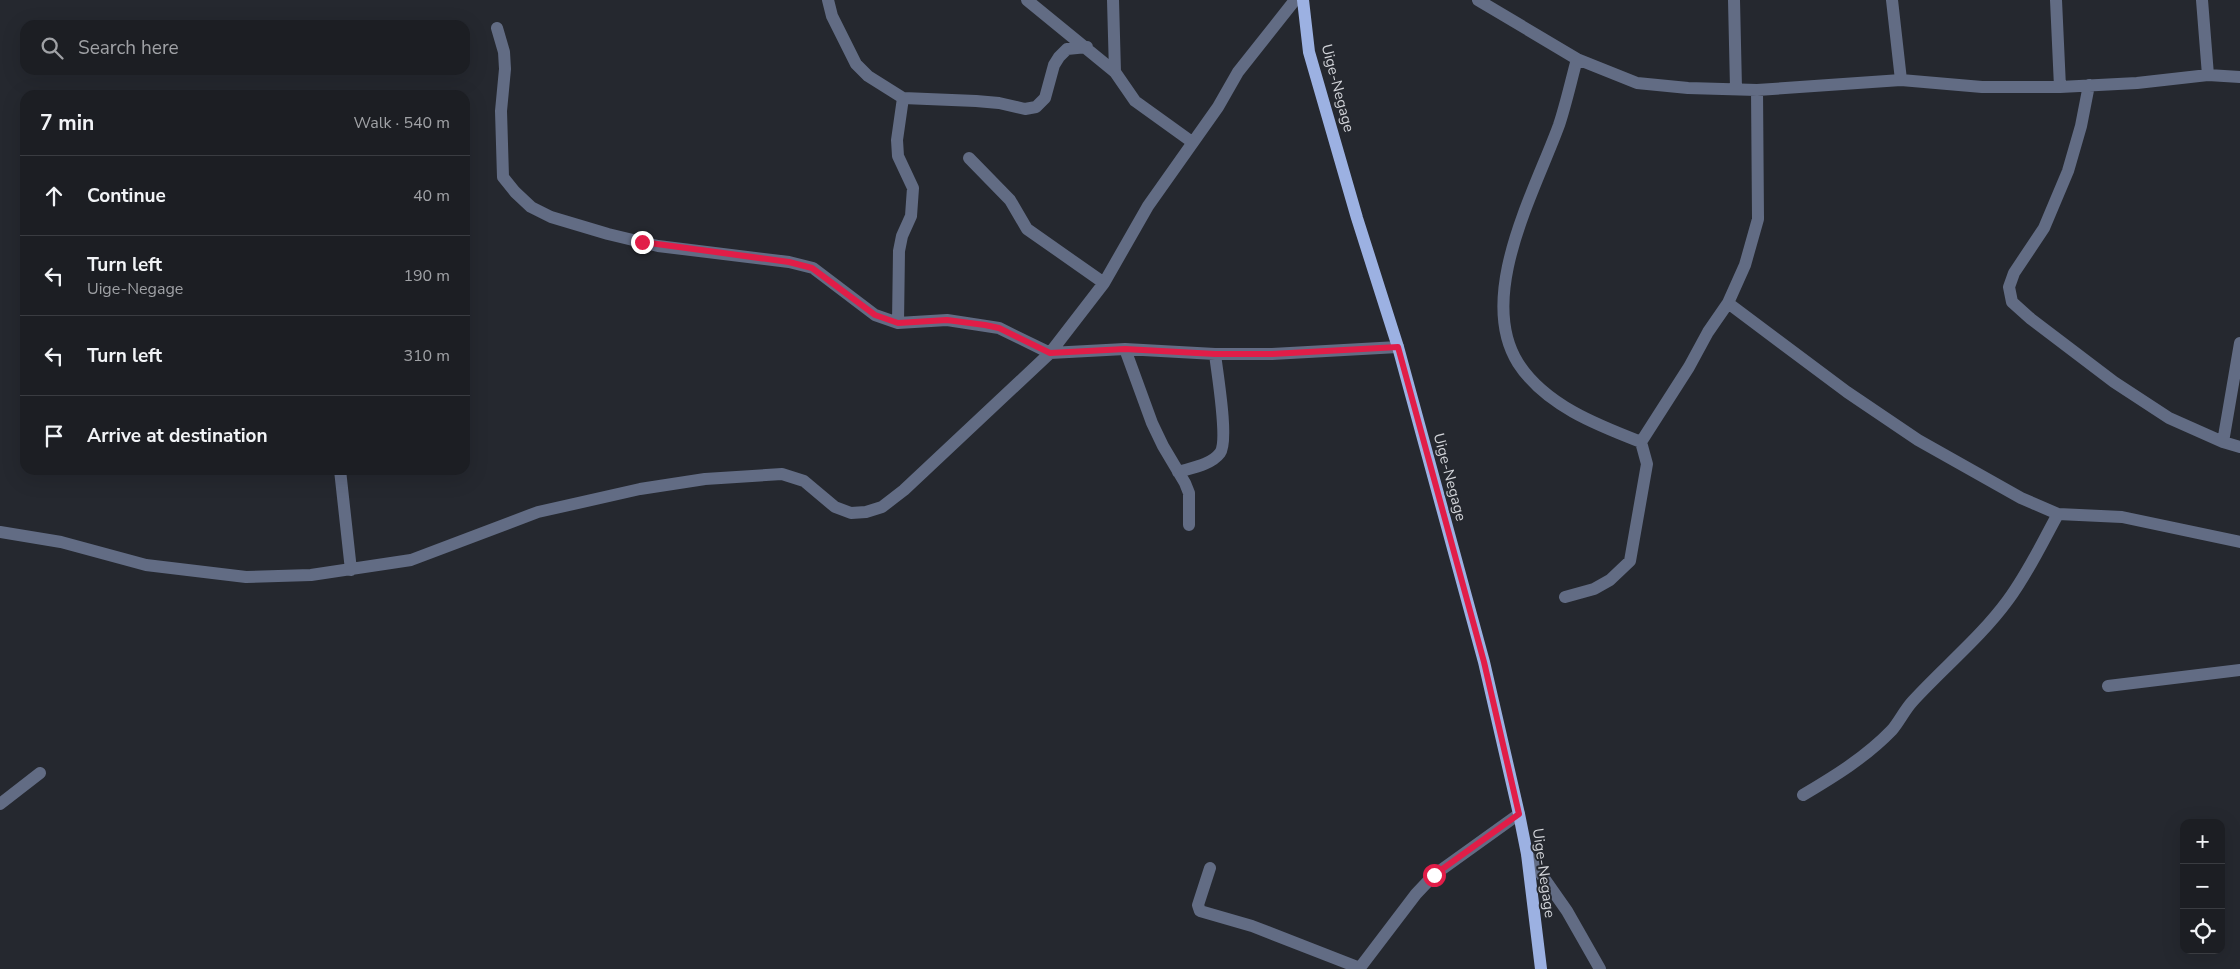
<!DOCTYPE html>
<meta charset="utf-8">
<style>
body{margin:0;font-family:"Nunito Sans",sans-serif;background:#25272b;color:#f1f3f6}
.controls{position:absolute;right:15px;bottom:15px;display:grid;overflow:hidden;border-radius:10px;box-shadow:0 5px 20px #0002}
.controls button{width:45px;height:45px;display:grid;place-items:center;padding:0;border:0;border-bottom:1px solid #3a3c41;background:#1c1e23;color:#f1f3f6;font:25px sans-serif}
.stop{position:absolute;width:15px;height:15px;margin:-11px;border:4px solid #e11d48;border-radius:50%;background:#fff}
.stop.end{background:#e11d48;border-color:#fff;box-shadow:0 1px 5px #0008}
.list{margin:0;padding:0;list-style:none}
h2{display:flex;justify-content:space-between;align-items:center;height:65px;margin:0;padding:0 20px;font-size:21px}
h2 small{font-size:16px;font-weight:400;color:#a0a2a6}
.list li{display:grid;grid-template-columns:32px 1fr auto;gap:15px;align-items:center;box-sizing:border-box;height:80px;padding:0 20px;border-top:1px solid #3a3c41}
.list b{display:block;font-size:19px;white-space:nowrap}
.list p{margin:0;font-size:16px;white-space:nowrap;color:#a0a2a6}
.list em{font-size:16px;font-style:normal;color:#a0a2a6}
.icon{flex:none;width:28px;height:28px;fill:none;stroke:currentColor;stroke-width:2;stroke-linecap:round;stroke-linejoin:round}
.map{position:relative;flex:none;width:2240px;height:969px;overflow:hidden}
.search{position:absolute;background:#1c1e23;box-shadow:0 5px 20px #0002;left:20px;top:20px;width:450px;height:55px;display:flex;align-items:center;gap:12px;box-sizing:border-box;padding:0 18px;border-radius:15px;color:#a0a2a6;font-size:19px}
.panel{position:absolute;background:#1c1e23;box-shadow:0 5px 20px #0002;left:20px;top:90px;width:450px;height:385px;border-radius:15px}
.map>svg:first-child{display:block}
</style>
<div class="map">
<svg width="2240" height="969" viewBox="0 0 2240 969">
<rect width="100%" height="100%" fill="#25282f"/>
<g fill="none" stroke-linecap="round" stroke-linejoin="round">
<!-- minor -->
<path stroke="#626c84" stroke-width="12" d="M828,0L832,16L856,64L868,76L903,98L976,101L999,103L1025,109L1036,107L1045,98L1054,65L1059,57L1067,49L1087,47
M1027,0L1115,72L1135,101L1192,142
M1113,0L1115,72
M1478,0L1577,59L1637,83L1688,88L1757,90L1901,80L1982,87H2060L2137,83L2208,75L2240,77
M1734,0L1736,88
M1892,0L1901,80
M2056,0L2060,87
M2202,0L2208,75
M497,28L504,52L505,69L501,111L503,177L515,192L531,207L551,217L608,234L658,246L789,262L813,268L875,315L898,323L947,320L999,328L1050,353L1125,349L1215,354H1272L1398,347
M1577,59C1571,81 1566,104 1559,125C1535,191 1476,296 1518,363C1545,405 1597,425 1641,442
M2089,85L2081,126L2068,171L2044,228L2014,273L2009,287L2012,302L2031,319L2114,382L2169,418L2223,442L2240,447
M969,158L1010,200L1027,229L1104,283
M1728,303L1847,392L1918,440L2021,498L2058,514L2122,517L2240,542
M898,323L899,251L902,236L911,216L913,188L898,156L897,140L903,98
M1125,349L1152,423L1163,446L1185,483L1189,493V525
M2223,442L2240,343
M340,470L351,570
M1178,472C1191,468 1211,465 1220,453C1229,441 1217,372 1215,354
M0,532L61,542L146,565L246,577L311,575L411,560L538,512L640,489L705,479L782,474L804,481L835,507L851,513L866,512L882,507L904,490L1050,353L1104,283L1148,206L1218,107L1238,72L1295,0
M1565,597L1594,589L1610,580L1630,561L1647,464L1641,442L1689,367L1708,332L1728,303L1745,265L1758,219L1757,90
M2108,686L2240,670
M1803,795C1835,776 1866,757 1892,730C1899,722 1904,711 1912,702C1943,668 1981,637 2008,600C2028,573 2042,543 2058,514
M0,804L40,773
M1527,854L1567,911L1600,969
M1210,868L1198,905L1200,911L1252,926L1360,968
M1359,969L1416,894L1434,875L1519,814"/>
<!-- major -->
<path stroke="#9cb1e2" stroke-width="12" d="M1303,0L1309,52L1357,218L1398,347L1484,662L1519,814L1527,854L1541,969"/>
</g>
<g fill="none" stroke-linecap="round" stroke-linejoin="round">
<!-- route -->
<path stroke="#e11d48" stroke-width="6" d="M642,242L789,262L812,268L875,315L898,323L947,320L985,325L999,328L1050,353L1125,349L1215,354H1272L1398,347L1484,662L1519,814L1434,875"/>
</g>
<g text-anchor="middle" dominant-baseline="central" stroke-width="4" stroke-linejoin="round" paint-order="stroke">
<!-- street labels -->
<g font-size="15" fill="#d1d3d8" stroke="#25282f">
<text transform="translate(1338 88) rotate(75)">Uige-Negage</text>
<text transform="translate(1450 477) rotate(75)">Uige-Negage</text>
<text transform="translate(1544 873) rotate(82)">Uige-Negage</text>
</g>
</g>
</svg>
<div class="controls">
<button>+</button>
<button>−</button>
<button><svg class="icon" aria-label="locate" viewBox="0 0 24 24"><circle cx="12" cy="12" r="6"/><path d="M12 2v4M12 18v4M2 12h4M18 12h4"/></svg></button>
</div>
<div class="stop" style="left:1434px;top:875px"></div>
<div class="stop end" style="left:642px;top:242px"></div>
<div class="search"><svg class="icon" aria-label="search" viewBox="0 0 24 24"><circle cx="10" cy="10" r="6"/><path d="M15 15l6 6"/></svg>Search here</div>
<section class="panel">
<h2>7 min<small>Walk · 540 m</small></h2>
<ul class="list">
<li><svg class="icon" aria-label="ahead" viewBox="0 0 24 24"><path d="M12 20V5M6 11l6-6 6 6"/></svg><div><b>Continue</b></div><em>40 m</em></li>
<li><svg class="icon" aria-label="left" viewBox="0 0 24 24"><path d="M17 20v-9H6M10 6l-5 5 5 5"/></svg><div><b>Turn left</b><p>Uige-Negage</p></div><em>190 m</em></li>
<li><svg class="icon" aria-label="left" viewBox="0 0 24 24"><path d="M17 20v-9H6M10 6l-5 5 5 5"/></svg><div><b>Turn left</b></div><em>310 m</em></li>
<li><svg class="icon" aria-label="arrive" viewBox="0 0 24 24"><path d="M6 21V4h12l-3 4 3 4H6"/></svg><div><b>Arrive at destination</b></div></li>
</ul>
</section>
</div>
